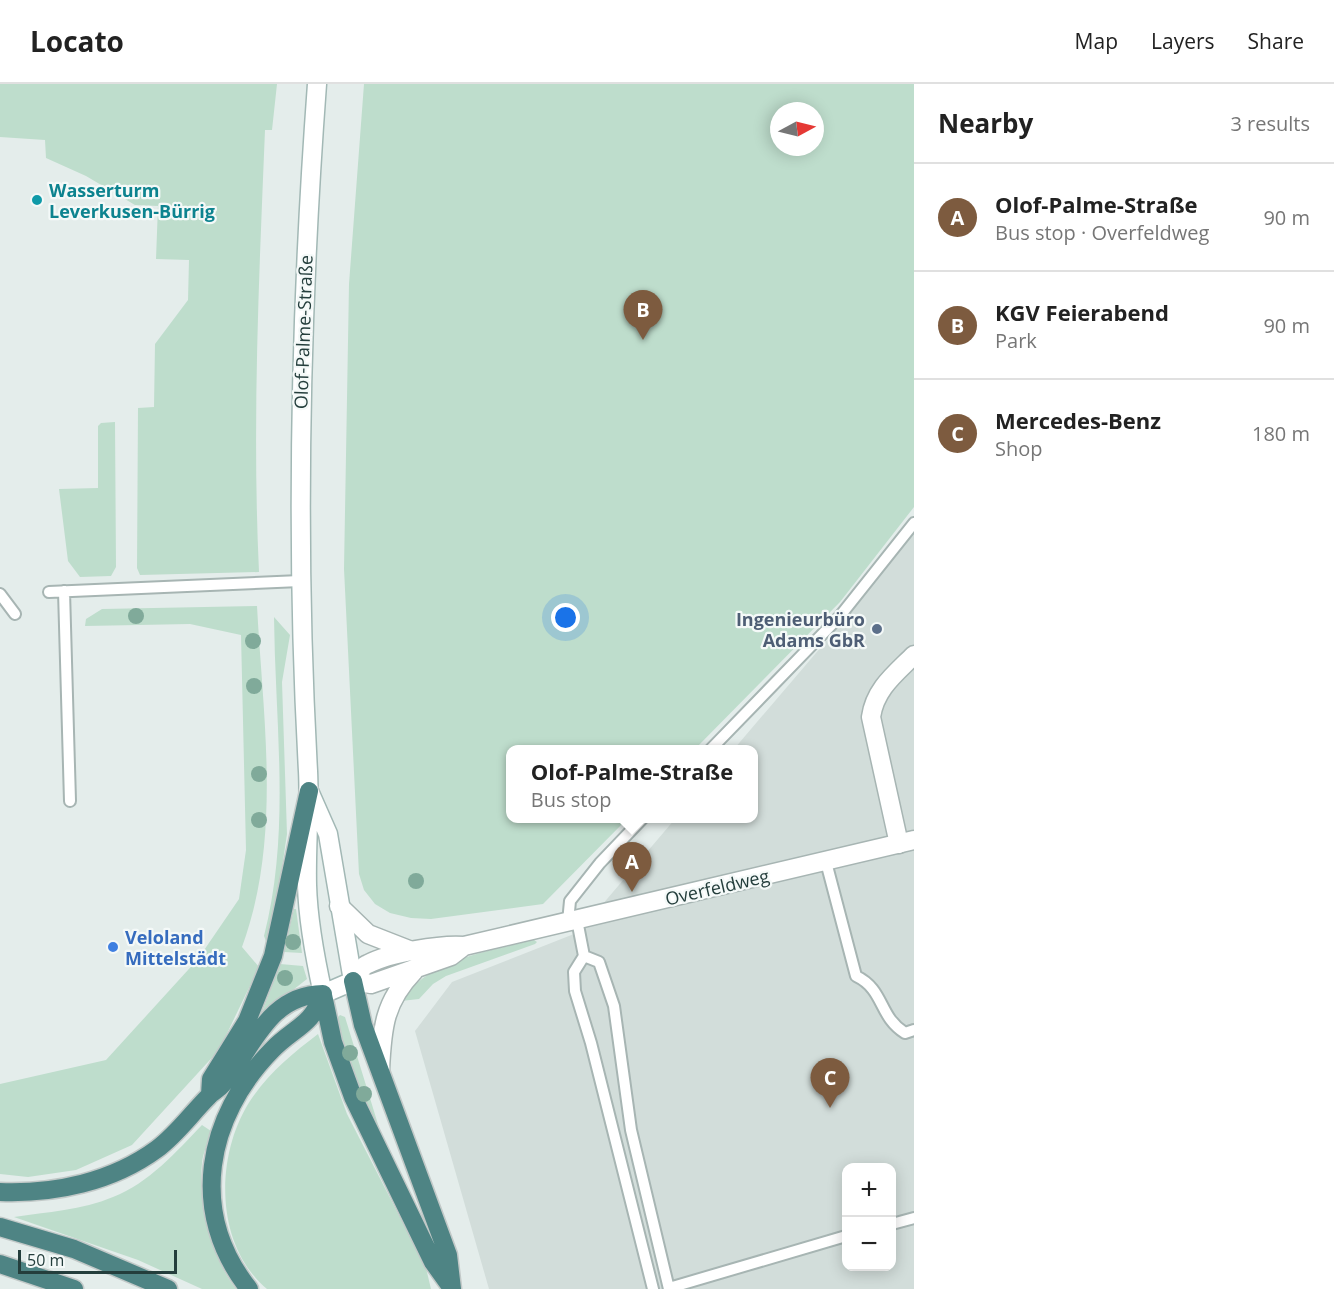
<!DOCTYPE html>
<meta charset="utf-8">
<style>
body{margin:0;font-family:"Open Sans",sans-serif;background:#f2f2f2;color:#222}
.controls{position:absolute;right:18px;bottom:18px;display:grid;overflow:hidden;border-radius:12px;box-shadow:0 3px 15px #0003}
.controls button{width:54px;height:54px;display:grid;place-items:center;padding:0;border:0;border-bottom:2px solid #e0e0e0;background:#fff;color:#222;font:30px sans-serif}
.compass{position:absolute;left:770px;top:18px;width:54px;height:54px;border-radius:50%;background:#fff;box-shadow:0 3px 15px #0003;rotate:83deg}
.scale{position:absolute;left:18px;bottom:15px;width:159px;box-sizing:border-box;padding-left:6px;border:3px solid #243e3c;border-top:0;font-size:16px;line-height:21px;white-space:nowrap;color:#243e3c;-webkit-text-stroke:4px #f4f9f8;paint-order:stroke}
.you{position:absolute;left:566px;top:534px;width:21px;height:21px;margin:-15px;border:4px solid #fff;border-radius:50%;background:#1a73e8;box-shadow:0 0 0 9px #1a73e833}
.badge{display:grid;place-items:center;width:39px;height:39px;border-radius:50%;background:#7d5b3f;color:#fff;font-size:20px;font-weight:700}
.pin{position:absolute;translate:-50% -50px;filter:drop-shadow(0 2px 3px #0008)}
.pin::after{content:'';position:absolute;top:32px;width:21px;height:18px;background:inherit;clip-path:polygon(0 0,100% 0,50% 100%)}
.popup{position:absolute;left:506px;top:661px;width:252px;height:78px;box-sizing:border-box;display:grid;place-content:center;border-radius:12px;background:#fff;filter:drop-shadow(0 2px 4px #0005);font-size:20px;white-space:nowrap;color:#767676}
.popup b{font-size:22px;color:#222}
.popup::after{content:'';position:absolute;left:50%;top:100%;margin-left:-12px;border:12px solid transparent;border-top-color:#fff}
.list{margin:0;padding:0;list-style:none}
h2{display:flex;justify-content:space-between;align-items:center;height:78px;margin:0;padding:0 24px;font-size:26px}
h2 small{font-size:20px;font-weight:400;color:#767676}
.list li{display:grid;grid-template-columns:39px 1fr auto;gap:18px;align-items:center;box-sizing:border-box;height:108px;padding:0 24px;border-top:2px solid #e0e0e0}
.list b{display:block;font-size:22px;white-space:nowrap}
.list p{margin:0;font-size:20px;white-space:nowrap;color:#767676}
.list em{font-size:20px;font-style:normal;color:#767676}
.map{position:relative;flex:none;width:914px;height:1205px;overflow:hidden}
header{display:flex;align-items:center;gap:36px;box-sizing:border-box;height:84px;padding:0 30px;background:#fff;border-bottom:2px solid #e0e0e0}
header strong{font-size:28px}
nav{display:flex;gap:33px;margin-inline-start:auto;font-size:21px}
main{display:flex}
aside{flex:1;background:#fff}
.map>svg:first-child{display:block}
</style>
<header>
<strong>Locato</strong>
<nav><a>Map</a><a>Layers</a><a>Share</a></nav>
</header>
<main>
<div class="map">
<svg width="914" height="1205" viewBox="0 0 914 1205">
<rect width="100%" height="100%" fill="#e4edeb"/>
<!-- built -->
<path fill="#d2ddda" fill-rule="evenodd" d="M914,444V1205H489L415,947L452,898L579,848L675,735L754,734V666L734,665L839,542ZM846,1084H892V1182H846Z"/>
<!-- green -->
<path fill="#beddcc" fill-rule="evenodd" d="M0,0H277L272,46H265C259,193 252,340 259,488L140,491L137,484L138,324L154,323L155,260L188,216L189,176L156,175L158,122L135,121L86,92L46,74L45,56L0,53Z
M364,0H914V423L840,518L695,665L510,666V734L627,735L543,820L431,835L411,834L390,829L375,820L364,806L359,790L344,485L349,200ZM779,27H815V63H779Z
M115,338L116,483L111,492L80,493L68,477L59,405L98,404V342L101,339Z
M257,522C263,635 282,754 242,863L259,883L219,966L132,1061L76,1086L28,1093L0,1090V1000L106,976L198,875L239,815L246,766L241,551L190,540L85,542L86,535L102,525Z
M274,533L290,551L282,598L287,750L277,817L267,860L264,852C291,747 275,640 274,533Z
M294,825H296L302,869L284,868Z
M534,856L537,858L535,860L446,892L433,900L419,915L401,917C430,874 487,868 534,856Z
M280,880L303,882L307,895L261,931Z
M340,931L345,933L381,1050L377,1048L342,964L337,934Z
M318,950L347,1030L426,1184L431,1205H267C213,1160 215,1068 252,1014C270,988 293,969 318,950Z
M202,1041L211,1047C208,1058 203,1069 202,1079C198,1120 211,1173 236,1205H202L138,1176L14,1133C47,1128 82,1126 113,1113C149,1099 176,1068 202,1041Z"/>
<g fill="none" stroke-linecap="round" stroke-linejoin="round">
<!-- service casing -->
<g stroke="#a7b5b3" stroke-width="14">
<path id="service" d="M64,507L70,717
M49,508L300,497
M0,510L15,530
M710,666L840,532L914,439
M826,778L856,892C885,906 878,932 905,949L914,946
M577,836L584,872
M568,838L570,817L600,779L643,734
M584,872L599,878L614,922L631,1046L669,1205
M584,872L574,888L575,907L591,959L653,1205
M892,1140L914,1134
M669,1204L846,1152"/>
</g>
<!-- minor casing -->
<g stroke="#a7b5b3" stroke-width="21">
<path id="minor" d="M899,760L871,633C875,605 895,590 914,571"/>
</g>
<!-- tertiary casing -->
<g stroke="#a7b5b3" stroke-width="21">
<path id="tertiary" d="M339,822L368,850L414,868
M464,862L451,872L371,900L353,897C357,891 362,882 368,880C389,869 441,860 464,862L914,756
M380,986C382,944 384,918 414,887"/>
</g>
<!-- secondary casing -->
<g stroke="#a2b8b5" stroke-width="21">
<path id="secondary" d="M309,707L328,750L353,897L323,910C315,874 308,838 307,801C306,763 310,725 308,687C295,457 300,229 317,0"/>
</g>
<!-- trunk casing -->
<g stroke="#c2c9c8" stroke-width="21">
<path id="trunk" d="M353,897L363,941L448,1171L452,1205
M323,911L333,958L353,1013L433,1178L451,1203
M210,1011L211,995L247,937L273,872L309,707
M0,1108C55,1110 112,1098 157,1065C177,1050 191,1030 208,1013C212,1008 218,1006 222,1001C253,965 267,911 323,910
M0,1143L74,1165L168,1205
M0,1180L74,1205
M249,1205C188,1128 206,1033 272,966C293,944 312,942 323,910"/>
</g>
<!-- service -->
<use href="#service" stroke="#fff" stroke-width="10"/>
<!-- minor -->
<use href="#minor" stroke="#fff" stroke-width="18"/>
<!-- tertiary -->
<use href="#tertiary" stroke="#fff" stroke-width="18"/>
<!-- secondary -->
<use href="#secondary" stroke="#fff" stroke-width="18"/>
<!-- trunk -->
<use href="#trunk" stroke="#4e8484" stroke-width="18"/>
</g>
<!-- trees -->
<g fill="#80aa9a">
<circle cx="136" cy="532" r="8"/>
<circle cx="253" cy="557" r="8"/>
<circle cx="254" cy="602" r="8"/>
<circle cx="259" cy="690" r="8"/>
<circle cx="259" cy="736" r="8"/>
<circle cx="416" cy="797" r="8"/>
<circle cx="293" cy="858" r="8"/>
<circle cx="285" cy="894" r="8"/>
<circle cx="350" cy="969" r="8"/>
<circle cx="364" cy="1010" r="8"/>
</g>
<!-- markers -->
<circle fill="#0f9aa8" stroke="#f4f9f8" stroke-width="2" cx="37" cy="116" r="6"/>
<circle fill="#5c6f8a" stroke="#f4f9f8" stroke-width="2" cx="877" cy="545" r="6"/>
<circle fill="#3f7fe0" stroke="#f4f9f8" stroke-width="2" cx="113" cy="863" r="6"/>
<g text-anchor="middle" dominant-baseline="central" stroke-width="4.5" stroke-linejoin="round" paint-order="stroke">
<!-- culture labels -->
<g font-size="18" font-weight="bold" fill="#0d838f" stroke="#f4f9f8" text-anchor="start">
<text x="49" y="106">Wasserturm<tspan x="49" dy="21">Leverkusen-Bürrig</tspan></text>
</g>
<!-- street labels -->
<g font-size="18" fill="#243e3c" stroke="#f4f9f8">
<text transform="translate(303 248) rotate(-88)">Olof-Palme-Straße</text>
<text transform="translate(717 803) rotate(-13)">Overfeldweg</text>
</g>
<!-- service labels -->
<g font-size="18" font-weight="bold" fill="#4e5e75" stroke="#f4f9f8" text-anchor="end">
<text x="865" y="535">Ingenieurbüro<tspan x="865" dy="21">Adams GbR</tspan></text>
</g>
<!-- shop labels -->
<g font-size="18" font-weight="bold" fill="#366cbe" stroke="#f4f9f8" text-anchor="start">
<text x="125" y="853">Veloland<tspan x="125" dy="21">Mittelstädt</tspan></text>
</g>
</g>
</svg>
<div class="controls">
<button>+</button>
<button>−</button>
</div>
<svg class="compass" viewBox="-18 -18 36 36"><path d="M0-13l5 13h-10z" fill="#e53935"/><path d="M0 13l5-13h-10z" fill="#767676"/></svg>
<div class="scale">50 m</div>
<div class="you"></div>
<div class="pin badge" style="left:632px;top:808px">A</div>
<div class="popup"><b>Olof-Palme-Straße</b>Bus stop</div>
<div class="pin badge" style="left:643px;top:256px">B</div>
<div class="pin badge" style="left:830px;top:1024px">C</div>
</div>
<aside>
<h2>Nearby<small>3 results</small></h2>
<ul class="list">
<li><span class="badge">A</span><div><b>Olof-Palme-Straße</b><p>Bus stop · Overfeldweg</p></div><em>90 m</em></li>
<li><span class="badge">B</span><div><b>KGV Feierabend</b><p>Park</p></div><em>90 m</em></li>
<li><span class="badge">C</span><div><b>Mercedes-Benz</b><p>Shop</p></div><em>180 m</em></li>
</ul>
</aside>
</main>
